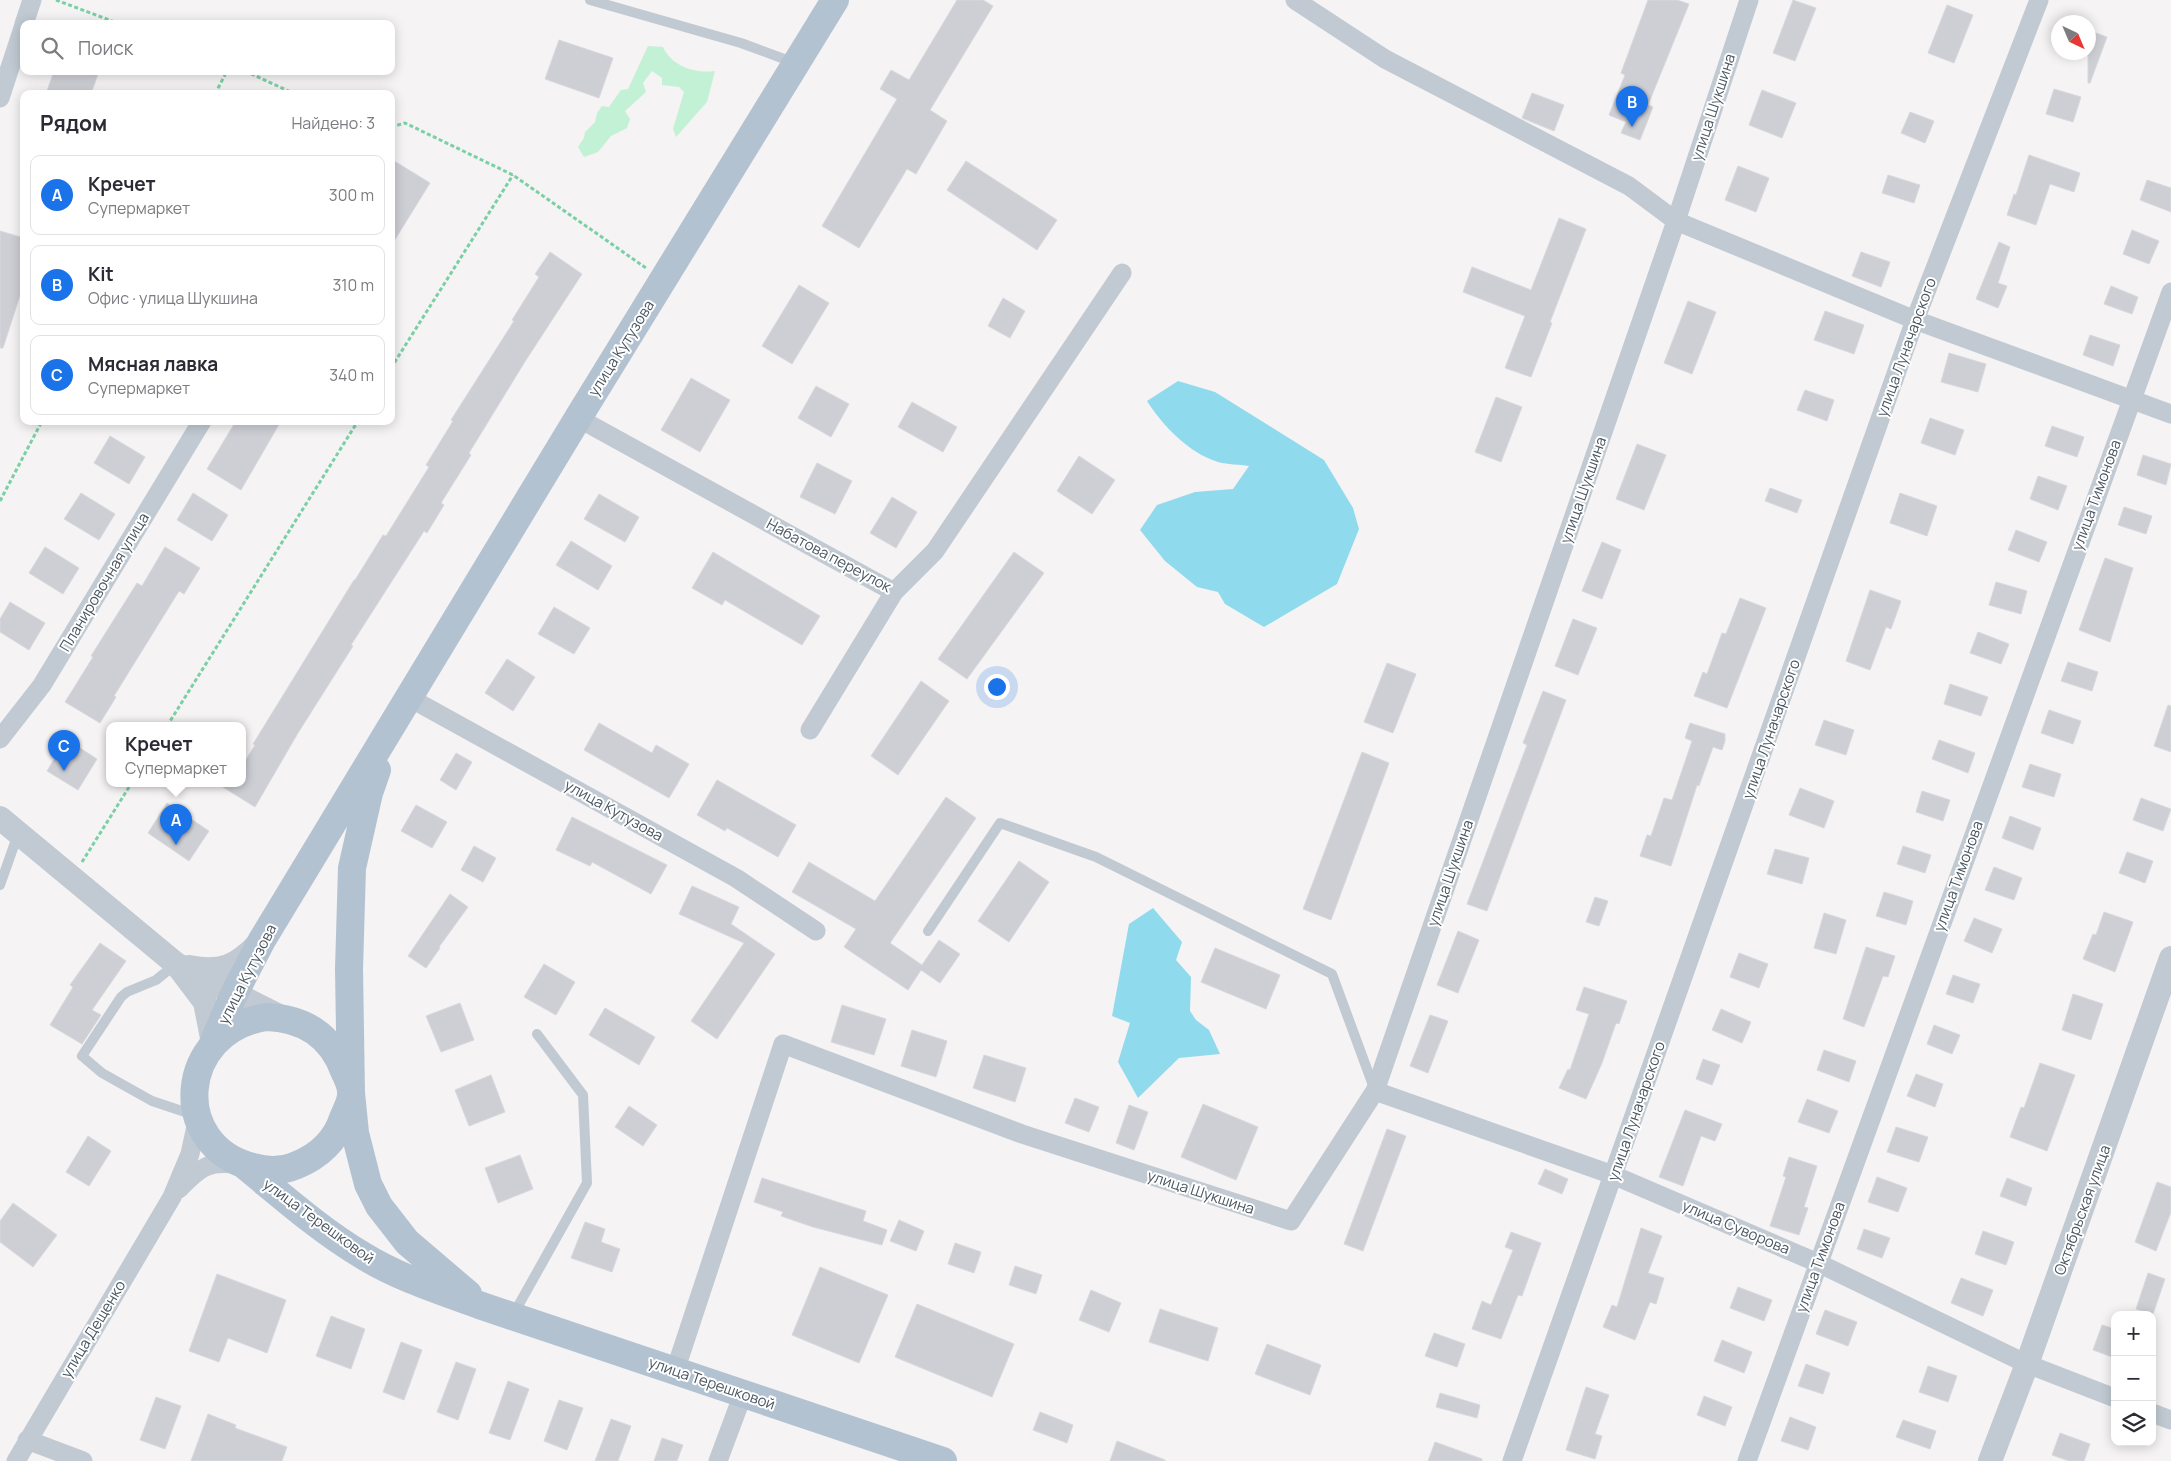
<!DOCTYPE html>
<html lang="ru">
<meta charset="utf-8">
<style>
body{margin:0;font-family:Manrope,sans-serif;background:#f7f7f7;color:#2b2b33}
.controls{position:absolute;right:15px;bottom:15px;display:grid;overflow:hidden;border-radius:10px;box-shadow:0 2px 12px #0003}
.controls button{width:45px;height:45px;display:grid;place-items:center;padding:0;border:0;border-bottom:1px solid #e1e1e2;background:#fff;color:#2b2b33;font:25px sans-serif}
.compass{position:absolute;left:2051px;top:15px;width:45px;height:45px;border-radius:50%;background:#fff;box-shadow:0 2px 12px #0003;rotate:136deg}
.you{position:absolute;left:996px;top:686px;width:18px;height:18px;margin:-12px;border:4px solid #fff;border-radius:50%;background:#1a73e8;box-shadow:0 0 0 8px #1a73e833}
.badge{display:grid;place-items:center;width:32px;height:32px;border-radius:50%;background:#1a73e8;color:#fff;font-size:16px;font-weight:700}
.pin{position:absolute;translate:-50% -41px;filter:drop-shadow(0 1px 2px #0008)}
.pin::after{content:'';position:absolute;top:26px;width:18px;height:15px;background:inherit;clip-path:polygon(0 0,100% 0,50% 100%)}
.popup{position:absolute;left:106px;top:722px;width:140px;height:65px;box-sizing:border-box;display:grid;place-content:center;border-radius:10px;background:#fff;filter:drop-shadow(0 1px 4px #0005);font-size:16px;white-space:nowrap;color:#7c7c81}
.popup b{font-size:19px;color:#2b2b33}
.popup::after{content:'';position:absolute;left:50%;top:100%;margin-left:-10px;border:10px solid transparent;border-top-color:#fff}
.list{margin:0;padding:0;list-style:none}
h2{display:flex;justify-content:space-between;align-items:center;height:65px;margin:0;padding:0 20px;font-size:21px}
h2 small{font-size:16px;font-weight:400;color:#7c7c81}
.list li{display:grid;grid-template-columns:32px 1fr auto;gap:15px;align-items:center;box-sizing:border-box;height:80px;margin:0 10px 10px;padding:0 10px;border:1px solid #e1e1e2;border-radius:10px}
.list b{display:block;font-size:19px;white-space:nowrap}
.list p{margin:0;font-size:16px;white-space:nowrap;color:#7c7c81}
.list em{font-size:16px;font-style:normal;color:#7c7c81}
.icon{flex:none;width:28px;height:28px;fill:none;stroke:currentColor;stroke-width:2;stroke-linecap:round;stroke-linejoin:round}
.map{position:relative;flex:none;width:2171px;height:1461px;overflow:hidden}
.search{position:absolute;background:#fff;box-shadow:0 2px 12px #0003;left:20px;top:20px;width:375px;height:55px;display:flex;align-items:center;gap:12px;box-sizing:border-box;padding:0 18px;border-radius:10px;color:#7c7c81;font-size:19px}
.panel{position:absolute;background:#fff;box-shadow:0 2px 12px #0003;left:20px;top:90px;width:375px;height:335px;border-radius:10px}
.map>svg:first-child{display:block}
</style>
<div class="map">
<svg width="2171" height="1461" viewBox="0 0 2171 1461">
<rect width="100%" height="100%" fill="#f5f3f3"/>
<!-- green -->
<path fill="#c3f1d5" d="M648,46L663,47C671,66 696,74 715,71L707,102L676,137L673,129L684,92L679,87L662,85V78L652,71L643,83L646,92L625,111L630,119L627,128L611,136L598,152L584,157L578,147L584,138L585,132L595,122L597,113L602,106L609,107L621,90L628,89Z"/>
<!-- water -->
<path fill="#90daee" d="M1178,381L1215,392L1324,460L1353,508L1359,529L1337,584L1264,627L1225,604L1218,592L1197,587L1165,561L1140,530L1157,505L1195,492L1233,489L1249,466C1240,464 1228,465 1218,462C1189,453 1163,426 1147,401Z
M1153,908L1182,942L1176,960L1191,977L1190,1011L1196,1020L1209,1030L1220,1054L1179,1058L1138,1098L1118,1062L1130,1023L1112,1016L1129,924Z"/>
<!-- building -->
<path fill="#cdcfd5" stroke="#d7d9de" d="M957,0H983L993,6L930,110L947,121L916,174L907,169L859,248L822,226L897,99L880,89L891,70L909,80Z
M1648,0H1677L1689,4L1648,105L1653,107L1640,140L1621,133L1626,122L1609,115L1625,75L1621,73Z
M1793,0L1816,8L1795,61L1773,53Z
M1947,5L1973,15L1954,63L1928,53Z
M2088,30L2107,37L2090,83H2088Z
M559,40L613,58L599,98L545,79Z
M54,71H99L91,94H46Z
M2054,89L2081,97L2073,122L2046,114Z
M1762,90L1796,103L1782,138L1749,125Z
M1532,93L1564,105L1554,131L1522,118Z
M1910,112L1934,121L1925,143L1901,133Z
M2029,155L2080,173L2074,192L2050,184L2036,225L2007,215L2014,194L2016,195Z
M391,159L430,183L391,246Z
M966,161L1057,220L1037,250L947,190Z
M1738,166L1769,178L1756,212L1725,200Z
M1888,175L1920,185L1914,203L1882,193Z
M2147,180L2171,188V212L2140,200Z
M1559,218L1586,229L1550,322L1552,323L1531,377L1505,368L1525,316L1463,292L1472,267L1531,290Z
M2132,230L2159,241L2149,264L2123,254Z
M0,231L24,238V283L3,348H0Z
M1999,242L2010,247L1998,283L2007,286L1998,308L1976,299Z
M550,252L582,274L526,360L469,453L471,455L441,503L444,505L427,533L424,531L351,645L353,646L298,733L255,807L218,784H242V766L255,745L253,744L354,580H355L383,535L386,536L429,467L426,465L453,421L451,420L514,321L512,320L539,277L535,274Z
M1861,252L1890,262L1881,287L1852,276Z
M799,285L829,303L792,364L762,346Z
M2111,286L2138,297L2132,314L2104,304Z
M1003,298L1025,311L1010,338L988,326Z
M1688,301L1716,312L1692,374L1664,363Z
M1825,311L1864,325L1854,354L1814,340Z
M2090,335L2120,345L2113,366L2083,355Z
M1949,353L1986,364L1978,392L1941,382Z
M691,378L730,400L700,452L661,430Z
M816,386L849,404L831,437L798,418Z
M1805,390L1834,400L1827,421L1797,410Z
M1496,397L1522,407L1501,462L1475,452Z
M912,402L957,427L943,452L898,427Z
M1930,418L1964,430L1955,455L1921,443Z
M236,421H281L241,490L207,469Z
M2052,426L2084,437L2077,457L2045,446Z
M110,436L145,457L129,484L94,463Z
M1637,444L1666,455L1644,510L1616,499Z
M2143,455L2171,464L2166,485L2137,475Z
M1079,456L1115,480L1092,514L1057,491Z
M817,463L852,481L835,514L800,497Z
M2038,476L2067,486L2058,510L2030,499Z
M1770,488L1802,500L1797,513L1765,501Z
M81,493L115,514L99,540L64,519Z
M193,493L228,515L212,541L177,520Z
M1900,493L1937,506L1927,536L1890,523Z
M599,494L639,517L625,542L584,519Z
M892,497L917,512L896,548L870,533Z
M2124,507L2152,516L2146,534L2118,525Z
M2016,530L2047,542L2039,562L2008,550Z
M571,541L612,566L598,590L556,565Z
M1602,542L1621,550L1602,599L1582,591Z
M45,547L79,568L63,594L29,573Z
M165,547L200,568L184,594L179,591L114,696L116,697L100,723L65,702L93,657L91,656L137,583L142,586Z
M713,552L820,616L802,645L725,600L722,605L692,588Z
M1014,552L1044,573L967,679L938,659Z
M2105,558L2133,568L2110,642L2079,630Z
M1996,582L2027,591L2021,614L1989,605Z
M1870,590L1901,601L1891,629L1886,627L1870,670L1846,661Z
M1740,598L1766,608L1727,708L1694,696L1703,672L1707,674L1722,633L1726,634Z
M10,602L45,623L29,650L0,632V619Z
M554,607L590,628L574,654L538,634Z
M1573,619L1597,628L1578,675L1555,666Z
M1978,632L2009,644L2001,664L1970,653Z
M507,659L535,677L513,711L485,693Z
M2068,662L2098,672L2092,691L2061,681Z
M1387,663L1416,674L1393,733L1364,722Z
M921,681L949,701L898,775L871,756Z
M1950,684L1988,697L1981,716L1944,704Z
M1543,691L1566,700L1487,911L1467,904L1527,745L1523,743Z
M2168,705L2171,706V752L2154,746Z
M2049,710L2081,721L2073,744L2041,733Z
M1824,720L1854,730L1846,755L1815,745Z
M599,723L652,753L656,745L689,764L669,798L584,750Z
M1690,723L1725,734V741L1722,750L1713,747L1699,786L1697,785L1671,866L1640,856L1647,835L1651,836L1664,798L1672,800L1692,741L1685,738Z
M66,739L97,759L78,790L47,771Z
M1939,740L1975,753L1968,773L1932,759Z
M1362,752L1389,763L1331,920L1303,909Z
M456,753L472,762L456,790L440,780Z
M2030,764L2061,774L2054,797L2022,787Z
M717,780L796,825L778,857L727,828L725,831L697,815Z
M1800,788L1834,801L1824,828L1789,815Z
M1922,791L1950,800L1943,821L1916,812Z
M946,797L976,818L890,943L922,965L939,940L960,954L940,983L921,970L908,990L844,947L856,929L792,892L809,862L875,901Z
M2141,798L2171,809L2163,831L2133,820Z
M167,803L209,831L189,861L148,833Z
M416,805L447,822L432,848L401,831Z
M2010,816L2041,828L2033,850L2002,838Z
M572,817L667,865L651,894L592,862L590,866L556,850Z
M474,846L496,858L483,882L461,870Z
M1903,846L1931,855L1925,873L1897,864Z
M1775,849L1809,858L1802,884L1767,874Z
M2127,852L2153,861L2145,883L2119,873Z
M1019,861L1049,882L1009,942L978,921Z
M1994,867L2022,878L2014,900L1985,890Z
M692,886L739,907L731,924L775,954L717,1039L691,1021L744,943L679,914Z
M1884,892L1913,901L1906,925L1876,916Z
M450,894L468,907L439,947L440,948L426,968L408,956Z
M1595,897L1608,901L1599,926L1586,922Z
M2104,912L2133,922L2115,972L2083,959L2093,934L2096,935Z
M1824,913L1846,920L1836,954L1814,948Z
M1974,918L2002,929L1992,953L1964,941Z
M1458,931L1479,940L1458,993L1437,985Z
M100,943L126,961L92,1010L101,1015L82,1044L50,1025L73,987L70,985Z
M1866,947L1895,956L1888,977L1883,976L1864,1027L1843,1019Z
M1215,948L1280,975L1266,1009L1201,982Z
M1739,953L1768,964L1759,988L1730,977Z
M544,964L575,982L556,1015L524,997Z
M1953,975L1980,984L1973,1003L1946,994Z
M1584,987L1627,1001L1619,1024L1616,1023L1602,1063L1586,1099L1559,1088L1568,1069L1570,1070L1589,1014L1576,1010Z
M2073,994L2103,1004L2091,1040L2062,1030Z
M460,1003L474,1040L441,1052L426,1016Z
M842,1005L886,1019L874,1055L831,1042Z
M605,1008L655,1037L639,1065L589,1035Z
M1721,1009L1751,1022L1742,1043L1712,1030Z
M1430,1015L1448,1021L1428,1073L1410,1066Z
M1934,1025L1960,1035L1952,1054L1927,1044Z
M912,1030L947,1041L936,1077L901,1066Z
M1824,1050L1856,1061L1849,1082L1817,1070Z
M984,1055L1026,1068L1015,1102L973,1088Z
M1703,1059L1720,1065L1712,1085L1696,1079Z
M2040,1063L2075,1075L2047,1151L2010,1137L2021,1107L2024,1108Z
M1916,1074L1943,1084L1935,1107L1907,1096Z
M491,1075L505,1112L469,1126L455,1090Z
M1075,1098L1099,1107L1089,1132L1065,1123Z
M1807,1099L1838,1111L1829,1133L1798,1122Z
M1203,1104L1258,1127L1236,1180L1181,1157Z
M1129,1105L1148,1112L1134,1150L1116,1143Z
M629,1106L657,1125L643,1146L615,1127Z
M1685,1110L1722,1124L1715,1141L1701,1136L1683,1186L1659,1177Z
M1896,1127L1928,1137L1919,1162L1887,1152Z
M1387,1129L1406,1136L1363,1251L1344,1244Z
M88,1136L111,1151L89,1186L66,1172Z
M520,1155L533,1189L498,1203L485,1168Z
M1789,1157L1817,1166L1804,1207L1808,1208L1799,1235L1770,1226L1786,1177L1783,1176Z
M1545,1169L1568,1179L1562,1194L1538,1184Z
M1877,1177L1907,1188L1898,1212L1868,1202Z
M762,1178L866,1211L863,1221L887,1230L882,1245L813,1227L781,1216L783,1212L754,1202Z
M2007,1178L2032,1188L2026,1206L2000,1196Z
M2157,1182L2171,1187V1212L2156,1251L2135,1242Z
M13,1203L57,1235L33,1267L0,1242V1221Z
M899,1220L924,1231L916,1251L890,1241Z
M585,1222L605,1229L601,1242L620,1249L612,1272L571,1258Z
M1641,1228L1662,1236L1648,1273L1664,1278L1656,1304L1650,1302L1635,1340L1603,1327L1612,1305L1617,1307Z
M1864,1229L1890,1238L1882,1258L1857,1249Z
M1983,1231L2014,1242L2006,1265L1975,1254Z
M1511,1232L1541,1243L1522,1296L1518,1295L1501,1339L1472,1329L1482,1301L1491,1305L1513,1250L1505,1247Z
M955,1243L981,1252L974,1273L948,1264Z
M1015,1266L1042,1275L1036,1294L1009,1285Z
M820,1267L888,1295L859,1363L792,1335Z
M2148,1273L2165,1279L2153,1314L2136,1309Z
M217,1274L286,1300L267,1353L228,1338L219,1362L189,1351Z
M1961,1278L1993,1290L1983,1316L1951,1303Z
M1738,1287L1772,1300L1764,1321L1730,1308Z
M1091,1290L1121,1303L1109,1332L1079,1320Z
M917,1304L1014,1344L992,1397L895,1357Z
M1160,1309L1218,1328L1208,1361L1149,1342Z
M1825,1310L1857,1322L1848,1346L1816,1334Z
M331,1316L365,1329L351,1369L316,1356Z
M2102,1325L2115,1329V1358L2093,1350Z
M1434,1333L1465,1344L1457,1367L1425,1356Z
M1722,1340L1752,1352L1744,1373L1714,1361Z
M401,1342L422,1350L404,1400L383,1392Z
M1267,1344L1321,1365L1310,1395L1255,1374Z
M456,1362L476,1369L458,1420L437,1412Z
M1806,1364L1830,1373L1823,1394L1798,1386Z
M1928,1366L1957,1376L1948,1402L1919,1392Z
M508,1381L529,1389L510,1440L489,1433Z
M1586,1387L1609,1395L1595,1434L1602,1436L1595,1459L1566,1450Z
M1440,1393L1480,1405L1477,1418L1436,1407Z
M1704,1396L1732,1407L1725,1426L1697,1415Z
M156,1397L181,1406L165,1449L140,1440Z
M559,1400L583,1408L567,1450L544,1441Z
M1040,1412L1073,1425L1067,1443L1033,1430Z
M208,1414L236,1425L235,1428L287,1447L282,1461H191Z
M1790,1417L1816,1427L1808,1450L1781,1441Z
M611,1419L631,1426L618,1461H595Z
M1903,1420L1936,1431L1930,1449L1896,1437Z
M2060,1433L2090,1444L2084,1461H2069L2052,1455Z
M662,1438L683,1445L677,1461H654Z
M1117,1441L1165,1460V1461H1110Z
M1435,1442L1482,1459V1461H1428Z"/>
<g fill="none" stroke-linecap="round" stroke-linejoin="round">
<!-- path -->
<path stroke="#7ad0a6" stroke-width="3" stroke-dasharray="4 2.5" stroke-linecap="butt" d="M56,0L120,24
M245,71L295,94
M215,94L227,71
M391,127L405,123L513,175L646,268
M391,368L513,175
M0,501L42,421
M167,726L358,421
M82,862L131,784"/>
<!-- service -->
<path stroke="#c1cad2" stroke-width="10" d="M590,0L741,43L795,63
M0,885L18,834
M928,931L1000,823L1096,857L1332,974L1374,1088
M176,964L156,980L127,992L121,997L82,1056L102,1073L152,1101L194,1115
M513,1315L587,1183L583,1095L537,1034"/>
<!-- minor -->
<path stroke="#c1cad2" stroke-width="19" d="M1295,0L1385,59L1629,186L1676,221L1915,320L2171,414
M24,24L32,0
M0,98L24,25
M578,418L894,592L935,551L1122,273
M408,697L736,878L816,931
M810,730L894,592
M0,739L42,685L202,421
M1375,1091L1613,1175L1818,1263L2027,1364L2115,1398
M179,1189C200,1167 209,1160 240,1165
M675,1371L783,1044L1022,1134L1291,1221L1375,1091L1676,221L1749,0
M2152,1413L2171,1420
M27,1440L83,1461
M16,1461L172,1197L190,1154L198,1117
M718,1461L743,1394
M1512,1461L1915,320L2039,0
M1747,1461L2171,292"/>
<!-- tertiary -->
<path stroke="#c1cad2" stroke-width="24" d="M0,818L176,964L281,1017
M189,967C221,974 237,966 259,943
M180,969L205,1002L213,1043
M1990,1461L2027,1364L2171,958"/>
<!-- primary -->
<path stroke="#b3c2d1" stroke-width="28" d="M377,770L369,793L352,868L349,969L351,1093L355,1133L368,1184L379,1206L407,1242L468,1294
M266,1017C303,1018 331,1035 344,1071C347,1077 351,1086 351,1092C352,1100 346,1111 343,1118C336,1140 319,1156 297,1165C283,1171 267,1171 253,1167C169,1146 177,1031 266,1017Z
M213,1043L234,994L262,940L578,418L835,0
M244,1165C282,1196 320,1230 362,1255C399,1278 441,1291 482,1306L943,1461"/>
</g>
<g text-anchor="middle" dominant-baseline="central" stroke-width="4" stroke-linejoin="round" paint-order="stroke">
<!-- street labels -->
<g font-size="15" fill="#4a5661" stroke="#fff">
<text transform="translate(1713 107) rotate(-72)">улица Шукшина</text>
<text transform="translate(1906 347) rotate(-70)">улица Луначарского</text>
<text transform="translate(621 348) rotate(-58)">улица Кутузова</text>
<text transform="translate(1583 490) rotate(-71)">улица Шукшина</text>
<text transform="translate(2096 495) rotate(-70)">улица Тимонова</text>
<text transform="translate(829 555) rotate(28)">Набатова переулок</text>
<text transform="translate(104 582) rotate(-59)">Планировочная улица</text>
<text transform="translate(1771 729) rotate(-71)">улица Луначарского</text>
<text transform="translate(614 810) rotate(29)">улица Кутузова</text>
<text transform="translate(1450 873) rotate(-71)">улица Шукшина</text>
<text transform="translate(1958 876) rotate(-70)">улица Тимонова</text>
<text transform="translate(247 974) rotate(-63)">улица Кутузова</text>
<text transform="translate(1636 1111) rotate(-71)">улица Луначарского</text>
<text transform="translate(1201 1192) rotate(18)">улица Шукшина</text>
<text transform="translate(2082 1210) rotate(-70)">Октябрьская улица</text>
<text transform="translate(319 1221) rotate(36)">улица Терешковой</text>
<text transform="translate(1736 1227) rotate(23)">улица Суворова</text>
<text transform="translate(1820 1257) rotate(-70)">улица Тимонова</text>
<text transform="translate(93 1329) rotate(-59)">улица Дещенко</text>
<text transform="translate(712 1383) rotate(19)">улица Терешковой</text>
</g>
</g>
</svg>
<div class="controls">
<button>+</button>
<button>−</button>
<button><svg class="icon" aria-label="layers" viewBox="0 0 24 24"><path d="M12 4l9 5-9 5-9-5zM3 14l9 5 9-5"/></svg></button>
</div>
<svg class="compass" viewBox="-18 -18 36 36"><path d="M0-13l5 13h-10z" fill="#e53935"/><path d="M0 13l5-13h-10z" fill="#7c7c81"/></svg>
<div class="you"></div>
<div class="pin badge" style="left:176px;top:845px">A</div>
<div class="popup"><b>Кречет</b>Супермаркет</div>
<div class="pin badge" style="left:1632px;top:127px">B</div>
<div class="pin badge" style="left:64px;top:771px">C</div>
<div class="search"><svg class="icon" aria-label="search" viewBox="0 0 24 24"><circle cx="10" cy="10" r="6"/><path d="M15 15l6 6"/></svg>Поиск</div>
<section class="panel">
<h2>Рядом<small>Найдено: 3</small></h2>
<ul class="list">
<li><span class="badge">A</span><div><b>Кречет</b><p>Супермаркет</p></div><em>300 m</em></li>
<li><span class="badge">B</span><div><b>Kit</b><p>Офис · улица Шукшина</p></div><em>310 m</em></li>
<li><span class="badge">C</span><div><b>Мясная лавка</b><p>Супермаркет</p></div><em>340 m</em></li>
</ul>
</section>
</div>
